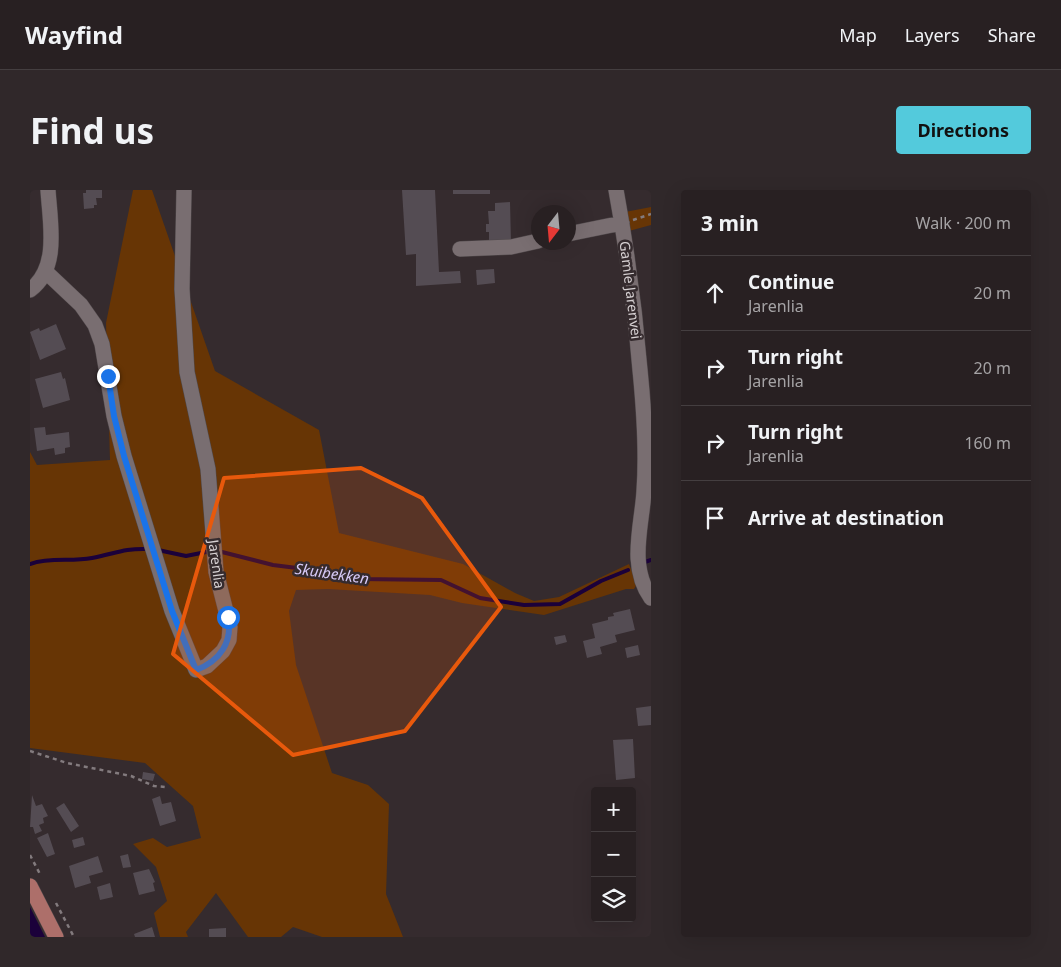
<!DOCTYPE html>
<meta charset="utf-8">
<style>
body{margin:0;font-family:"Noto Sans",sans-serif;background:#30282a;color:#f1f3f6}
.controls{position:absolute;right:15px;bottom:15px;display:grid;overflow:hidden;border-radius:5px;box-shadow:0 5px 20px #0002}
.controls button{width:45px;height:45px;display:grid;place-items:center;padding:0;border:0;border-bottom:1px solid #443e40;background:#282022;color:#f1f3f6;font:25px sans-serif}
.compass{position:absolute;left:501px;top:15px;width:45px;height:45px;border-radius:50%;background:#282022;box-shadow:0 5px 20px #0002;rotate:196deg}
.stop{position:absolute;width:15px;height:15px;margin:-11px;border:4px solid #1a73e8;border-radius:50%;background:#fff}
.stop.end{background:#1a73e8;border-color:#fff;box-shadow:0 1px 5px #0008}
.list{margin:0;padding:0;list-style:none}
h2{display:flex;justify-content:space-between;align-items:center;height:65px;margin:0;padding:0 20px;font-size:21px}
h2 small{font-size:16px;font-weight:400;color:#a5a3a5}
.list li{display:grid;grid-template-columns:32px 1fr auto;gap:15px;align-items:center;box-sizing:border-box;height:75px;padding:0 20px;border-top:1px solid #443e40}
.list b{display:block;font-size:19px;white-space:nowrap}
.list p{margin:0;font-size:16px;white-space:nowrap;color:#a5a3a5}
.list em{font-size:16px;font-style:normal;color:#a5a3a5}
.icon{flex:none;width:28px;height:28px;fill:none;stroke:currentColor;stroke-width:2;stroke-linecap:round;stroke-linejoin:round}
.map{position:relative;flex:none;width:621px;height:747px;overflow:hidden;border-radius:5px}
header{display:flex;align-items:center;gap:30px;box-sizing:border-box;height:70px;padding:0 25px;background:#282022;border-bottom:1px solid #443e40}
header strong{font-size:24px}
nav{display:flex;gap:28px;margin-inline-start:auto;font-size:18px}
.intro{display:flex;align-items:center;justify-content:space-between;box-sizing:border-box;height:120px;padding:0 30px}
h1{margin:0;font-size:35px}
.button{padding:12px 22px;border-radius:5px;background:#53cadc;color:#111;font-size:18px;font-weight:700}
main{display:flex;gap:30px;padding:0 30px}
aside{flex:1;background:#282022;border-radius:5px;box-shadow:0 5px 20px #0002}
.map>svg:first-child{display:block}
</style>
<header>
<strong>Wayfind</strong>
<nav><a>Map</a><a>Layers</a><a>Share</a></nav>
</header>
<div class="intro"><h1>Find us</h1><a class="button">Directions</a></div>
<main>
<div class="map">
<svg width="621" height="747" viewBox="0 0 621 747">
<rect width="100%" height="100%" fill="#352b2e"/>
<!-- green -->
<path fill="#673505" d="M103,0H122L185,181L289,240L309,343L433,374L485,403L504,411L529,407L599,374L607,394L604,399H596L514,425L432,413L400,405L298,399L266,400L259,421L266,475L302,583L338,595L359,614L356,704L373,747H292L263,737L251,747H218L186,703L156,742L158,747H130L124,723L137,711L126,677L103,654L123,648L137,657L171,648L163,616L115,573L0,558V262L7,275L80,270L76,133Z
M621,17V35L599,41L595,22Z"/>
<!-- water -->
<path fill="#1b013a" d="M0,717L15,747H0Z"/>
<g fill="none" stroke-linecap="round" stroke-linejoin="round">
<!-- stream -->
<path stroke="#1b013a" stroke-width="4" d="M128,360L156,366L181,361
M188,361L243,375L291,381L329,389L411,390L450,408L494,415L530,414L571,391L598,380
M615,372L621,370
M0,374C20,367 41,372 62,368C84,364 94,358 118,359"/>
</g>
<!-- building -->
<path fill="#544c53" d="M56,0H72V8H66L67,15H64V18L54,19L53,3H56Z
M372,0H405L409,82L430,81L431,93L386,96V64L376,65Z
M423,0H460V4H423Z
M480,12L481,53L459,54V42H456V34H459L458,21H465V13Z
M464,79L465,93L447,95L446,80Z
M26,134L36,159L10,170L0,142L9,138L10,141Z
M31,182L33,189L35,188L40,210L13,218L5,189Z
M15,237L16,245L39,242L40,257L35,258V263L25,265L24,258L7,261L4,238Z
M600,419L605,440L585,445L587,452L570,457L572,464L557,468L553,451L565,448L562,434L578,430V427L584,426L583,423Z
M535,445L537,452L526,455L524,447Z
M608,455L610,465L597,468L595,458Z
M621,516V535L608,536L606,518Z
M603,549L605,588L586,590L583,550Z
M113,582L125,584L123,591L112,589Z
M2,605L6,616L12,614L18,626L13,628L14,633L9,635L12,641L5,644L3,637H0Z
M130,606L132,614L141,612L146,631L130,636L122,609Z
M34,613L49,636L41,642L26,618Z
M18,643L25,664L17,667L7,648Z
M53,647L55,655L44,658L42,650Z
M98,664L101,677L93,678L90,666Z
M68,666L73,682L59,686L61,693L45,698L39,676Z
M119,679L125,692L123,693L125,701L109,705L103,683Z
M80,693L83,707L70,710L67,697Z
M122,737L125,747H105L104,744Z
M196,738V747H179V739Z"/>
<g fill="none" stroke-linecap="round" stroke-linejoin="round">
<!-- minor casing -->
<g stroke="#50494b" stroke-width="16">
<path id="minor" d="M586,0C597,60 605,120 610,180C614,220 617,261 614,301C612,336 598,376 621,408
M538,44L592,33
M430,59L481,57L508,51
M15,81L51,115L65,135L72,154L84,226L94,266L142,421L166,480L177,476L193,461L199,450L200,437L186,382L178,279L157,182L152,99L154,0
M0,100C30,78 20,33 18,0"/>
</g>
<!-- major casing -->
<g stroke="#50494b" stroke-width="16">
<path id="major" d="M0,696L26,747"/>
</g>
<!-- path -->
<path stroke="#837b7e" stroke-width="2.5" stroke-dasharray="4 4" stroke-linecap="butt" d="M603,30L621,24
M0,561L37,573L101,586L124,596L135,597
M0,665L11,686
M26,713L44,747"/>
<!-- minor -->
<use href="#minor" stroke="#796e71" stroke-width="15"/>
<!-- major -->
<use href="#major" stroke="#ad6f6a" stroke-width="15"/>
</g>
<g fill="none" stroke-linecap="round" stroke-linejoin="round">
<!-- route -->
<path stroke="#1a73e8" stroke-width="6" d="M78,186L84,226L94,266L142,421L166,480C190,471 203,452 198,427"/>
</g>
<!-- marked area -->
<path fill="#e8590c" fill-opacity="0.2" stroke="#e8590c" stroke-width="4" stroke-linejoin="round" d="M331,278L392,308L471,417L375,541L263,565L143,464L194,288Z"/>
<g text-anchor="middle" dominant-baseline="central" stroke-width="5" stroke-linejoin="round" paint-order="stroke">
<!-- street labels -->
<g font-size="14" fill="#d6d0d2" stroke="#352b2e">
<text transform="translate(601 100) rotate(83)">Gamle Jarenvei</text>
<text transform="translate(187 374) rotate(82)">Jarenlia</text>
</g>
<!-- water labels -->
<g font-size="15" font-style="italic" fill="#d7caf7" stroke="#352b2e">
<text transform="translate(302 383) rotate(8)">Skuibekken</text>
</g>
</g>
</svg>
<div class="controls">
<button>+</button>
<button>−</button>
<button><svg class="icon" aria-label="layers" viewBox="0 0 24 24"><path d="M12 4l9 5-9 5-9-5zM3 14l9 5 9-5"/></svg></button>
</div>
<svg class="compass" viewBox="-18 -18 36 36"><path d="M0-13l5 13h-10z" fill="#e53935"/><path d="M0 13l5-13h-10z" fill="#a5a3a5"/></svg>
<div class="stop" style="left:198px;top:427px"></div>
<div class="stop end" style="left:78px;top:186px"></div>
</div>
<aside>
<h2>3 min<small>Walk · 200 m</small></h2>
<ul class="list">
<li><svg class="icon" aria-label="ahead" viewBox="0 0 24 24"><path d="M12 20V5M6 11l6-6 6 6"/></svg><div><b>Continue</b><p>Jarenlia</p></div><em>20 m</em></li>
<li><svg class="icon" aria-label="right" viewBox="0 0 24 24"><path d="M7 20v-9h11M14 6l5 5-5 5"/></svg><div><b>Turn right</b><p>Jarenlia</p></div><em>20 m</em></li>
<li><svg class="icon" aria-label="right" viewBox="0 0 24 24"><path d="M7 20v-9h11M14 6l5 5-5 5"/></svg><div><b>Turn right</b><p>Jarenlia</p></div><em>160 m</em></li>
<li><svg class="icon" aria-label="arrive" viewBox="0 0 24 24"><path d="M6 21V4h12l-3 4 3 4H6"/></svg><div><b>Arrive at destination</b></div></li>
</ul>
</aside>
</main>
